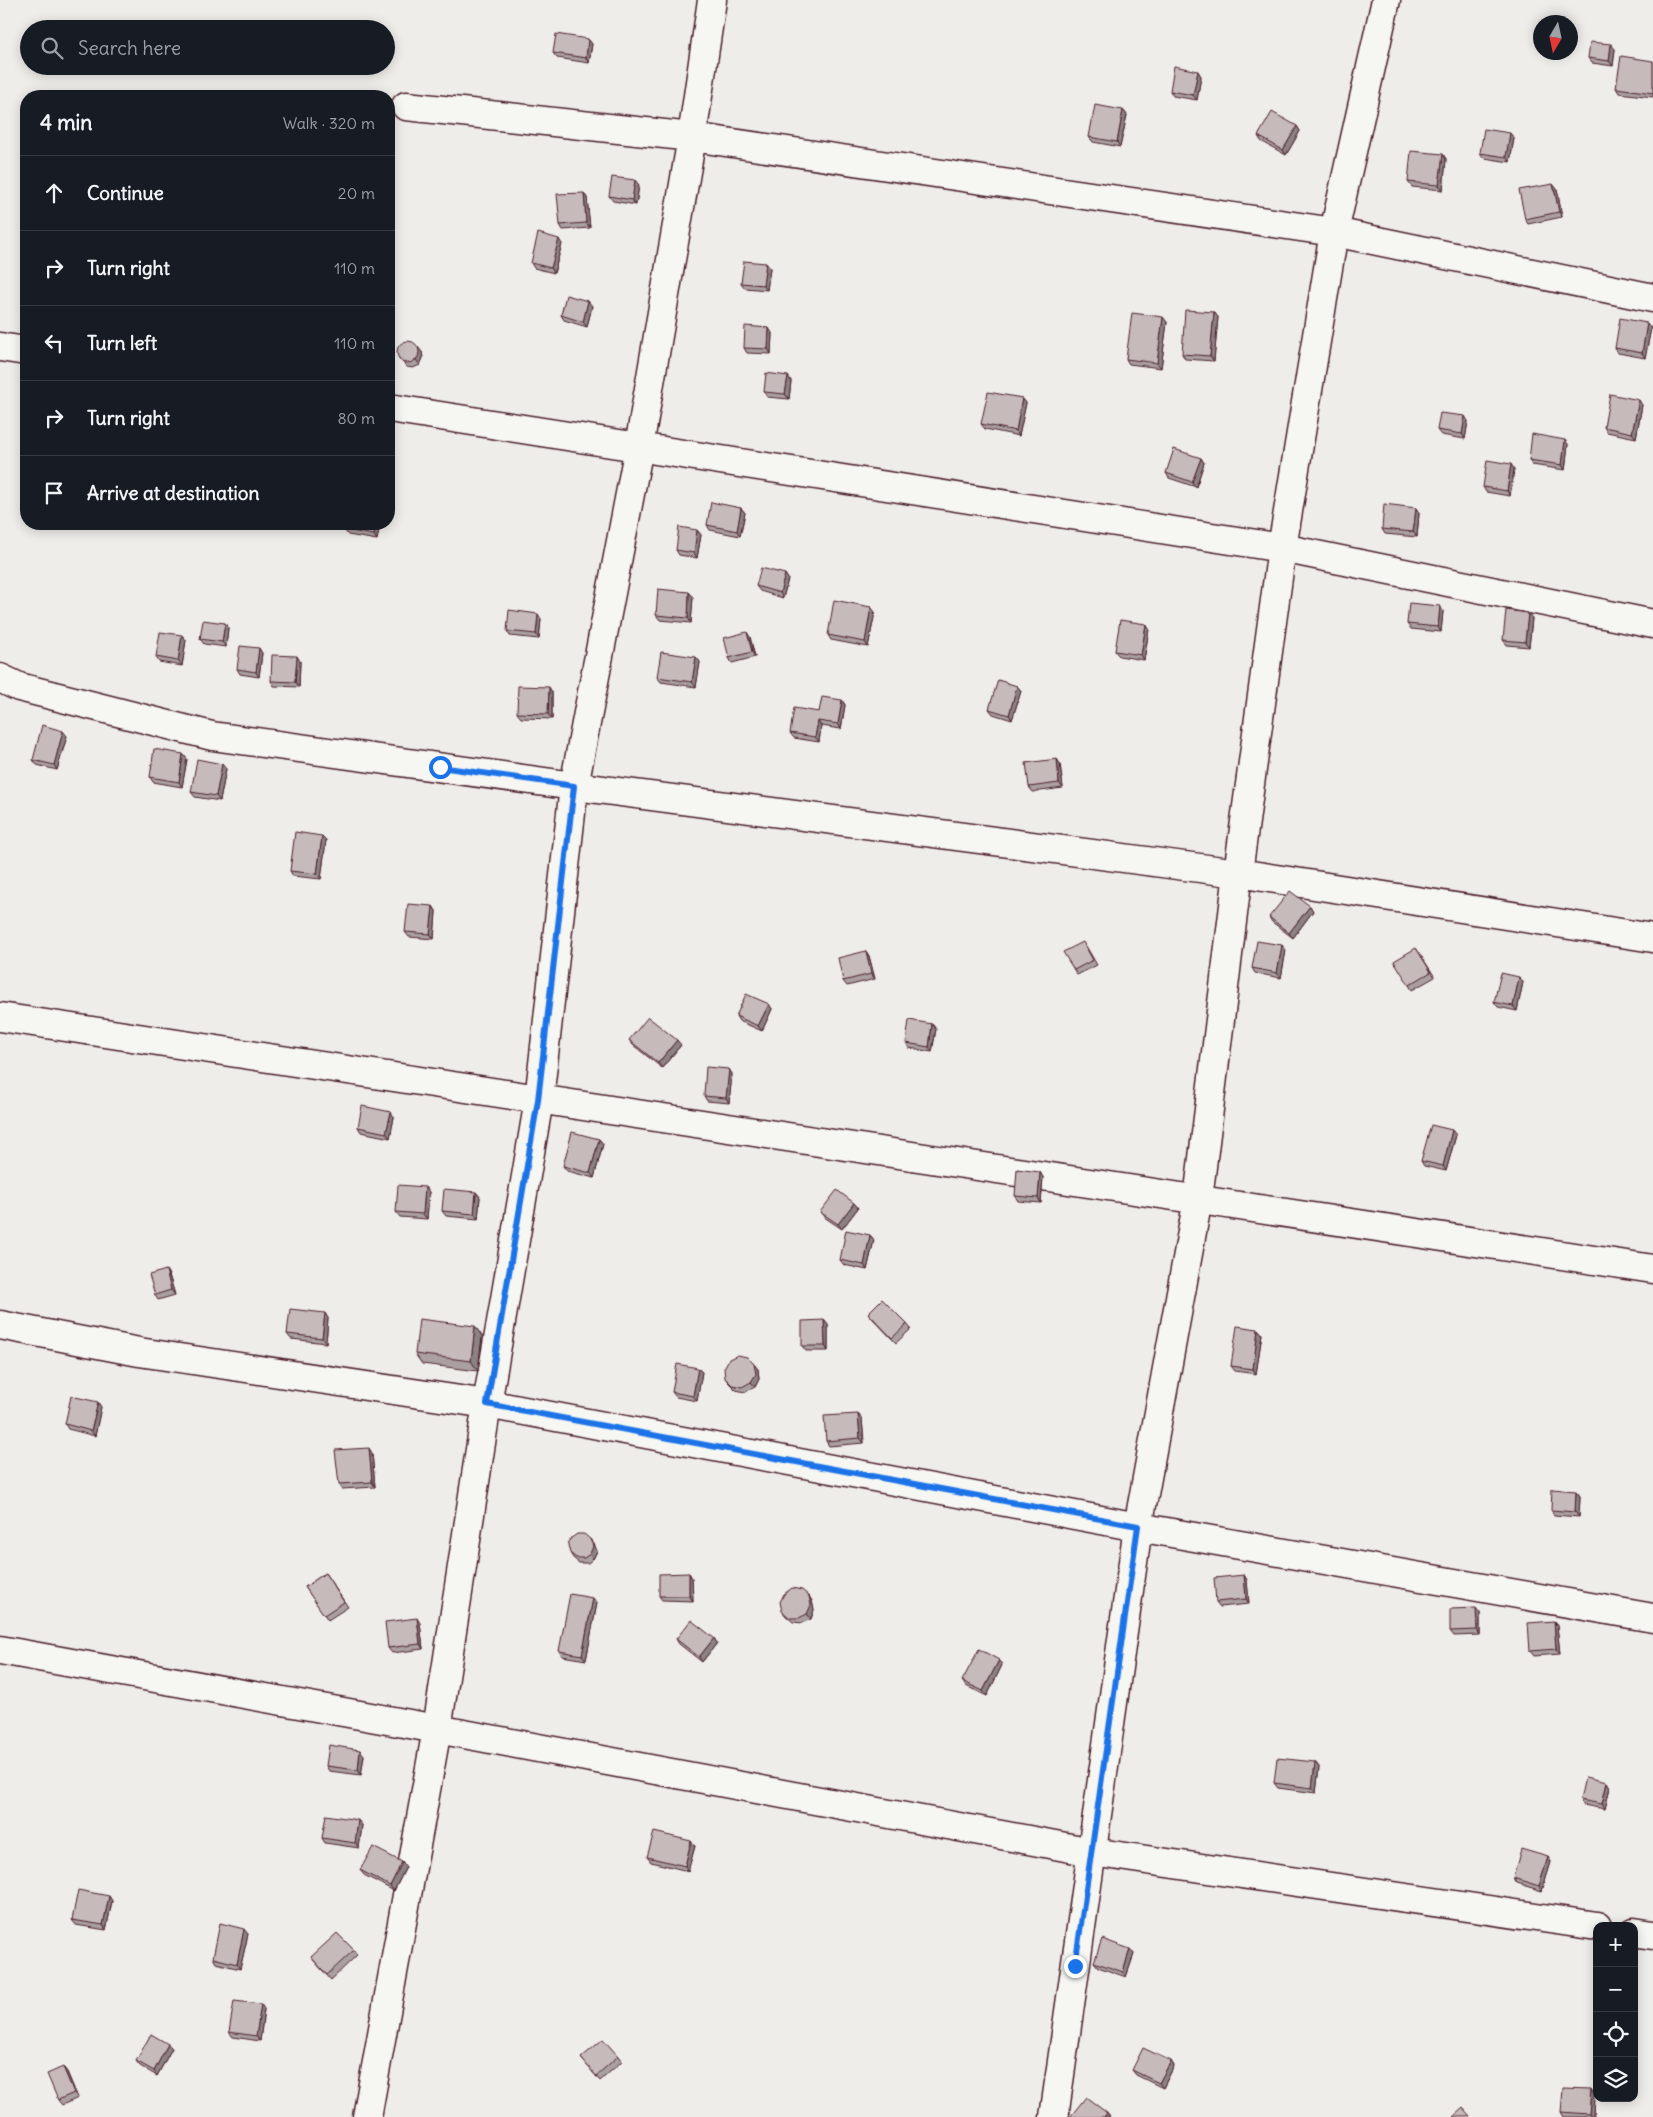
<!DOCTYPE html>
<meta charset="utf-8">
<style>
body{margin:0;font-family:Delius,sans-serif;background:#20242c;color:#f1f3f6}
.controls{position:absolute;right:15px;bottom:15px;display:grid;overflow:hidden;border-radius:10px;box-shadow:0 2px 12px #0003}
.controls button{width:45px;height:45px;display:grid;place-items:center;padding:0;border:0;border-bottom:1px solid #363941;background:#171b24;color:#f1f3f6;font:25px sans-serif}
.compass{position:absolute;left:1533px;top:15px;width:45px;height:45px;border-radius:50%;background:#171b24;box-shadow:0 2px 12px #0003;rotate:189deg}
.stop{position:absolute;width:15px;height:15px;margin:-11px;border:4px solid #1a73e8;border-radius:50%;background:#fff}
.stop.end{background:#1a73e8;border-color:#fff;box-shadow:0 1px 5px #0008}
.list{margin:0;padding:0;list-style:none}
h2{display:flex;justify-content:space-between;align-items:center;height:65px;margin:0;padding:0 20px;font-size:21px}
h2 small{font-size:16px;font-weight:400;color:#9ea1a6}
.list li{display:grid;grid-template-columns:32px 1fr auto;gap:15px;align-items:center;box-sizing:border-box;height:75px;padding:0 20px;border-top:1px solid #363941}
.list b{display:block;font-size:19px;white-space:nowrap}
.list em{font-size:16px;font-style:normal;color:#9ea1a6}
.icon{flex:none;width:28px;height:28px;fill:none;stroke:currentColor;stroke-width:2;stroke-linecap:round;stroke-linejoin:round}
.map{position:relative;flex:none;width:1653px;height:2117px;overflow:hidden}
.search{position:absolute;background:#171b24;box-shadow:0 2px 12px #0003;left:20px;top:20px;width:375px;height:55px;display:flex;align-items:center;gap:12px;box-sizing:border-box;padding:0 18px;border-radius:28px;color:#9ea1a6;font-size:19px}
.panel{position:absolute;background:#171b24;box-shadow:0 2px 12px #0003;left:20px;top:90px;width:375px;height:440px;border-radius:20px}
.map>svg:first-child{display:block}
</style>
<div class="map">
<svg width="1653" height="2117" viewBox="0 0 1653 2117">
<rect width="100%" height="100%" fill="#efedea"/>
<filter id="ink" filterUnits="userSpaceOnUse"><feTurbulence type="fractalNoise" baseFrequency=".02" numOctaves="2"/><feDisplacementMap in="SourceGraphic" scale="10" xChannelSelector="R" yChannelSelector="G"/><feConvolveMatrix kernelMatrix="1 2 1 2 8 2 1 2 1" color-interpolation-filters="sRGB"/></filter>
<g filter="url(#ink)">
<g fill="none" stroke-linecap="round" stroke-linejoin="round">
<!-- minor casing -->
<g stroke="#4a1f2b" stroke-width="31">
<path id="minor" d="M406,106L692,137L1334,232L1653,298
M0,347L26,351
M389,408L1282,548L1653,624
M0,678L19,687L212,736L574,786L1238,873L1653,938
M0,1017L1653,1269
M0,1325L139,1352L487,1404L1138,1527L1653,1618
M0,1650L437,1729L1092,1852L1597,1926
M1634,1932L1653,1935
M367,2117L437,1729L487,1404L539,1100L574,786L639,447L692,137L712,0
M1054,2117L1138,1527L1198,1199L1238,873L1282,548L1334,232L1386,0"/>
</g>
<!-- minor -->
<use href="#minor" stroke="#f6f6f2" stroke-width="28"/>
</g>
<!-- wall -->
<path fill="#aaa0a1" stroke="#4a1f2b" d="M588,39L592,44L589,63L557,58L553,53Z
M1615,49L1613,66L1592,63L1588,58Z
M1653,61V97L1619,93L1616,88Z
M1201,76L1197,100L1173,96L1170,91Z
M1123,110L1127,115L1120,147L1093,142L1089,137Z
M1297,126L1300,131L1286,155L1261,141L1258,136Z
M1514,138L1510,162L1484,158L1480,153Z
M1443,154L1446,159L1443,190L1412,187L1408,182Z
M639,185L636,205L613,201L609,196Z
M1557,189L1562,217L1528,224L1525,219Z
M584,193L587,198L590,228L563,230L560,225Z
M562,244L554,273L534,268L531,263Z
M770,268L767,290L745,288L741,283Z
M592,306L587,327L564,320L561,315Z
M1218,317L1214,361L1185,359L1182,354Z
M1167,322L1161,368L1129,364L1126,359Z
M1651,328L1645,358L1618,353L1615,348Z
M772,333L771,354L747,353L744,348Z
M422,352L423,358L420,365L413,368L407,367L402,362L398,357Z
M788,376L791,381L789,399L767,397L764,392Z
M1022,398L1026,403L1019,436L985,429L981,424Z
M1642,405L1636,438L1607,432L1604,427Z
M1468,421L1465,439L1441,435L1437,430Z
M1568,444L1565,470L1532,465L1529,460Z
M1201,458L1204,463L1196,487L1169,478L1166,473Z
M1514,469L1510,496L1486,492L1483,487Z
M741,508L745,513L740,536L710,530L707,525Z
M1416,508L1419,513L1417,537L1385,534L1382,529Z
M380,524L377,540L348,535L344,530Z
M697,530L701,535L697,558L679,555L676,550Z
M785,574L788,579L783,598L760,591L756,586Z
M689,592L693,597L691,623L660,620L656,615Z
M1443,611L1441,632L1411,629L1407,624Z
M875,612L868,647L831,640L828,635Z
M1532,618L1529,647L1507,645L1503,640Z
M541,619L539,639L510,636L507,631Z
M225,623L228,628L226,647L204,644L200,639Z
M1146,624L1149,629L1144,660L1119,656L1115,651Z
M750,637L755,657L732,663L729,658Z
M186,640L182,666L159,662L156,657Z
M262,653L259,677L240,674L237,669Z
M696,657L700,662L696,687L661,682L657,677Z
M300,661L299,687L274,686L271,681Z
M1017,686L1021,691L1012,720L993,714L989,709Z
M552,692V719L521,718L517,713Z
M842,700L845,705L841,729L821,726L819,742L794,738L790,733L819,712Z
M67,736L57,770L37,765L33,760Z
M183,754L187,759L182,787L153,782L150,777Z
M1057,759L1060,764L1063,788L1033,792L1029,787Z
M226,769L220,801L195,797L191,792Z
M322,836L326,840L321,879L293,876L290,871Z
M433,906L436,911L434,939L409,937L405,932Z
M1310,906L1313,911L1293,938L1272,922L1269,917Z
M1086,946L1097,965L1077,975L1074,970Z
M1416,948L1435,977L1412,990L1409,985Z
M1286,950L1281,978L1255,973L1252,968Z
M866,951L869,956L875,979L847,986L843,981Z
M1519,977L1523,982L1517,1011L1498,1007L1494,1002Z
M769,1004L772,1009L762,1031L739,1021L736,1016Z
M932,1024L936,1029L932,1052L909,1048L906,1043Z
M629,1040L681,1045L662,1068L633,1045Z
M729,1069L732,1074L729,1103L707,1101L704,1096Z
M394,1117L390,1138L361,1132L358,1127Z
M1456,1135L1446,1171L1424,1166L1421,1161Z
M599,1139L603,1144L594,1178L567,1171L563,1166Z
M1043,1177L1041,1203L1018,1201L1015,1196Z
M425,1187L429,1192L427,1219L400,1217L396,1212Z
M476,1192L480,1197L478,1219L446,1216L442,1211Z
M854,1203L858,1208L842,1229L824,1217L820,1212Z
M870,1235L874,1240L867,1270L844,1265L840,1260Z
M166,1270L169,1275L175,1295L158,1300L155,1295Z
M868,1313L907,1324L911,1329L896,1343L872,1318Z
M328,1318L326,1343L291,1339L287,1334Z
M824,1320L828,1325V1351H806L802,1346Z
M1258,1329L1262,1334L1256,1374L1235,1371L1231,1366Z
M482,1336L478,1371L422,1364L415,1354Z
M758,1369L759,1379L755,1387L745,1392L736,1390L729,1383L725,1378Z
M702,1372L697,1401L676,1397L672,1392Z
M101,1407L95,1436L68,1429L65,1424Z
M858,1414L862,1419L864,1443L829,1446L826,1441Z
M372,1453L375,1487L342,1489L339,1484Z
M1576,1491L1580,1496L1579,1517L1554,1515L1551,1510Z
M590,1539L594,1544L597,1551L593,1559L588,1563H579L573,1558L570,1553Z
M325,1573L348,1607L328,1620L305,1587Z
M689,1573L692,1578L693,1601L662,1600L659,1596Z
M1244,1575L1247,1580L1249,1604L1220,1607L1216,1602Z
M809,1596L812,1601L814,1610L811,1619L802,1623L793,1622L786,1616L782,1611Z
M597,1603L586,1660L562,1656L559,1651Z
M1480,1613V1635L1454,1636L1450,1631Z
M1554,1621L1557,1626L1560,1654L1534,1656L1530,1651Z
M420,1623L423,1649L392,1653L388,1648Z
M714,1638L717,1643L702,1662L679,1644L676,1639Z
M999,1660L1002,1665L987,1696L966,1686L962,1681Z
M364,1755L361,1775L329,1771L326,1766Z
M1315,1762L1319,1767L1316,1793L1278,1788L1274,1783Z
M1607,1782L1610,1787L1605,1809L1583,1805L1580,1800Z
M362,1825L359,1848L325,1843L322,1838Z
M695,1846L688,1871L651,1862L647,1857Z
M1548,1857L1551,1862L1542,1891L1516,1883L1513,1878Z
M402,1862L406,1867L394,1891L364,1875L360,1870Z
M109,1896L112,1901L106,1930L76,1925L72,1920Z
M248,1934L240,1969L216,1963L213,1958Z
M1130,1949L1134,1954L1126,1977L1098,1967L1094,1962Z
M354,1950L357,1955L331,1980L315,1962L311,1957Z
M264,2009L260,2041L233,2037L229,2032Z
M168,2044L172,2048L157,2076L140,2066L136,2061Z
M618,2056L622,2061L600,2081L581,2058Z
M1171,2061L1174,2066L1163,2088L1136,2075L1132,2070Z
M63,2067L67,2072L78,2098L62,2105L58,2100Z
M1594,2095L1593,2117H1564L1561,2112Z"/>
<!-- shaded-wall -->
<path fill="#8b8283" stroke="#4a1f2b" d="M588,39L592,44L589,63L586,58Z
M1611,44L1615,49L1613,66L1609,61Z
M1198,71L1201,76L1197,100L1193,95Z
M1123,110L1127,115L1120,147L1117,142Z
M1297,126L1300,131L1286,155L1283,150Z
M1510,133L1514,138L1510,162L1506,157Z
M1443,154L1446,159L1443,190L1439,185Z
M635,180L639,185L636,205L632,200Z
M1553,184L1557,189L1562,217L1559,212Z
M584,193L587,198L590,228L586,223Z
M559,239L562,244L554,273L551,268Z
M766,263L770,268L767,290L763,285Z
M588,301L592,306L587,327L583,322Z
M1214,312L1218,317L1214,361L1210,356Z
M1163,317L1167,322L1161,368L1157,363Z
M1647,323L1651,328L1645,358L1642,353Z
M769,328L772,333L771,354L768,349Z
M418,347L422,352L423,358L420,365L416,360Z
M788,376L791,381L789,399L785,394Z
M1022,398L1026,403L1019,436L1016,431Z
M1639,400L1642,405L1636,438L1632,433Z
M1465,416L1468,421L1465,439L1462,434Z
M1565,440L1568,444L1565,470L1562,465Z
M1201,458L1204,463L1196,487L1192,482Z
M1511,464L1514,469L1510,496L1507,491Z
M741,508L745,513L740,536L737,531Z
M1416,508L1419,513L1417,537L1413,532Z
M376,524H380L377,540L374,535Z
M697,530L701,535L697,558L694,553Z
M785,574L788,579L783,598L780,593Z
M689,592L693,597L691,623L688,618Z
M1440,606L1443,611L1441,632L1438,627Z
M871,607L875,612L868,647L865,642Z
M1528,613L1532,618L1529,647L1525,642Z
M538,614L541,619L539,639L536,634Z
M225,623L228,628L226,647L222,642Z
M1146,624L1149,629L1144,660L1141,655Z
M747,632L750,637L755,657L752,652Z
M182,635L186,640L182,666L178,661Z
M259,648L262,653L259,677L256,672Z
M297,656L300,661L299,687L295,682Z
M696,657L700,662L696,687L692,682Z
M1017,686L1021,691L1012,720L1009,715Z
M549,687L552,692V719L548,714Z
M842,700L845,705L841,729L838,724Z
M818,721L821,726L819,742L815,737Z
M63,731L67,736L57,770L54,765Z
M183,754L187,759L182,787L179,782Z
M1057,759L1060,764L1063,788L1059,783Z
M222,764L226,769L220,801L216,796Z
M322,836L326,840L321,879L317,874Z
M433,906L436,911L434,939L430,934Z
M1310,906L1313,911L1293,938L1289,933Z
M1282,945L1286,950L1281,978L1277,973Z
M866,951L869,956L875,979L871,974Z
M1519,977L1523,982L1517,1011L1513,1006Z
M769,1004L772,1009L762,1031L758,1026Z
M932,1024L936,1029L932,1052L929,1047Z
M677,1040L681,1045L662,1068L658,1063Z
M729,1069L732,1074L729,1103L726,1098Z
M391,1112L394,1117L390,1138L386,1133Z
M1452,1130L1456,1135L1446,1171L1443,1166Z
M599,1139L603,1144L594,1178L590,1173Z
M1040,1172L1043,1177L1041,1203L1038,1198Z
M425,1187L429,1192L427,1219L423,1214Z
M476,1192L480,1197L478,1219L474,1214Z
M854,1203L858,1208L842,1229L838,1224Z
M870,1235L874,1240L867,1270L864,1265Z
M166,1270L169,1275L175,1295L171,1290Z
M325,1313L328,1318L326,1343L322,1338Z
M824,1320L828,1325V1351L825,1346Z
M475,1326L482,1336L478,1371L471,1361Z
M1258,1329L1262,1334L1256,1374L1253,1369Z
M754,1364L758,1369L759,1379L755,1387L751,1382Z
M698,1368L702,1372L697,1401L693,1396Z
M98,1402L101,1407L95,1436L91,1431Z
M858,1414L862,1419L864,1443L860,1438Z
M369,1448L372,1453L375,1487L372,1482Z
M1576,1491L1580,1496L1579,1517L1575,1512Z
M590,1539L594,1544L597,1551L593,1559L590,1554Z
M689,1573L692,1578L693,1601L689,1596Z
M1244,1575L1247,1580L1249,1604L1246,1599Z
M809,1596L812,1601L814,1610L811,1619L807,1614Z
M593,1598L597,1603L586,1660L582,1655Z
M1476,1608L1480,1613V1635L1477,1630Z
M417,1618L420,1623L423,1649L420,1644Z
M1554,1621L1557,1626L1560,1654L1556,1649Z
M714,1638L717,1643L702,1662L699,1657Z
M999,1660L1002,1665L987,1696L983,1691Z
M360,1750L364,1755L361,1775L358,1770Z
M1315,1762L1319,1767L1316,1793L1312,1788Z
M1607,1782L1610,1787L1605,1809L1602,1804Z
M358,1820L362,1825L359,1848L355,1843Z
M691,1841L695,1846L688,1871L685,1866Z
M1548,1857L1551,1862L1542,1891L1539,1886Z
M402,1862L406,1867L394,1891L390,1886Z
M109,1896L112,1901L106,1930L103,1925Z
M244,1929L248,1934L240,1969L237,1964Z
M1130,1949L1134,1954L1126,1977L1123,1972Z
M261,2004L264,2009L260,2041L256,2036Z
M168,2044L172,2048L157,2076L154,2071Z
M1171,2061L1174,2066L1163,2088L1159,2083Z
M63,2067L67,2072L78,2098L74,2093Z
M1591,2090L1594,2095L1593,2117H1591L1589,2114Z
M1107,2113L1110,2117H1104Z"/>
<!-- building -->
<path fill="#c6babb" stroke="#4a1f2b" d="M556,34L588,39L586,58L553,53Z
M1590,42L1611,44L1609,61L1588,58Z
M1621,56L1653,61V93L1616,88Z
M1174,66L1198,71L1193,95L1170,91Z
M1095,105L1123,110L1117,142L1089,137Z
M1272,112L1297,126L1283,150L1258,136Z
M1484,129L1510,133L1506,157L1480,153Z
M1411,151L1443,154L1439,185L1408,182Z
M612,177L635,180L632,200L609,196Z
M1553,184L1559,212L1525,219L1519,190Z
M584,193L586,223L560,225L557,194Z
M538,233L559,239L551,268L531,263Z
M744,261L766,263L763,285L741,283Z
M566,295L588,301L583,322L561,315Z
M1185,310L1214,312L1210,356L1182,354Z
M1132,313L1163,317L1157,363L1126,359Z
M1620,318L1647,323L1642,353L1615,348Z
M745,326L769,328L768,349L744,348Z
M397 352a11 11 0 1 1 22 0a11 11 0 1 1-22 0Z
M766,373L788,376L785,394L764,392Z
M988,392L1022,398L1016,431L981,424Z
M1610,394L1639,400L1632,433L1604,427Z
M1440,413L1465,416L1462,434L1437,430Z
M1532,434L1565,440L1562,465L1529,460Z
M1174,449L1201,458L1192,482L1166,473Z
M1487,460L1511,464L1507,491L1483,487Z
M711,502L741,508L737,531L707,525Z
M1384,504L1416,508L1413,532L1382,529Z
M346,524H376L374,535L344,530Z
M679,527L697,530L694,553L676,550Z
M761,568L785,574L780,593L756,586Z
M658,589L689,592L688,618L656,615Z
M834,600L871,607L865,642L828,635Z
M1409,603L1440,606L1438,627L1407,624Z
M509,610L538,614L536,634L507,631Z
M1506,610L1528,613L1525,642L1503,640Z
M203,620L225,623L222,642L200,639Z
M1120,620L1146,624L1141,655L1115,651Z
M160,632L182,635L178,661L156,657Z
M747,632L752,652L729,658L724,638Z
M240,646L259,648L256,672L237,669Z
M661,652L696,657L692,682L657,677Z
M272,655L297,656L295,682L271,681Z
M998,680L1017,686L1009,715L989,709Z
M518,686L549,687L548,714L517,713Z
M822,697L842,700L838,724L818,721L815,737L790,733L794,708L819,712Z
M42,725L63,731L54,765L33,760Z
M154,749L183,754L179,782L150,777Z
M197,759L222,764L216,796L191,792Z
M1057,759L1059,783L1029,787L1026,763Z
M295,832L322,836L317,874L290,871Z
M1290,891L1310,906L1289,933L1269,917Z
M408,904L433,906L430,934L405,932Z
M1257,941L1282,945L1277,973L1252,968Z
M1083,942L1093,960L1074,970L1063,952Z
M1416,948L1431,972L1409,985L1394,961Z
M866,951L871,974L843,981L838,958Z
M1501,973L1519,977L1513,1006L1494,1002Z
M746,994L769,1004L758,1026L736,1016Z
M648,1017L677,1040L658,1063L629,1040Z
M909,1020L932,1024L929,1047L906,1043Z
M706,1067L729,1069L726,1098L704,1096Z
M362,1106L391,1112L386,1133L358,1127Z
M1431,1125L1452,1130L1443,1166L1421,1161Z
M572,1132L599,1139L590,1173L563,1166Z
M1017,1169L1040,1172L1038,1198L1015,1196Z
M398,1185L425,1187L423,1214L396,1212Z
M444,1189L476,1192L474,1214L442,1211Z
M837,1190L854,1203L838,1224L820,1212Z
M846,1230L870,1235L864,1265L840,1260Z
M166,1270L171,1290L155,1295L149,1275Z
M882,1299L907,1324L892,1338L868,1313Z
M290,1309L325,1313L322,1338L287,1334Z
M419,1319L475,1326L471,1361L415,1354Z
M824,1320L825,1346H802V1321Z
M1237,1326L1258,1329L1253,1369L1231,1366Z
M738,1355L747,1357L754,1364L756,1374L751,1382L742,1387L732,1385L725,1378L724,1368L729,1359Z
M677,1364L698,1368L693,1396L672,1392Z
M71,1396L98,1402L91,1431L65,1424Z
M858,1414L860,1438L826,1441L824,1416Z
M369,1448L372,1482L339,1484L335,1450Z
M1552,1489L1576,1491L1575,1512L1551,1510Z
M577,1534H584L590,1539L593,1546L590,1554L584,1558H576L570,1553L568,1545L570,1539Z
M325,1573L344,1602L324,1615L305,1587Z
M689,1573V1596H659V1574Z
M1244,1575L1246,1599L1216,1602L1214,1578Z
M792,1588L802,1590L809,1596L811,1605L807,1614L799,1618H790L782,1611L780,1602L784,1594Z
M570,1594L593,1598L582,1655L559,1651Z
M1476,1608L1477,1630L1450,1631V1609Z
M417,1618L420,1644L388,1648L385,1622Z
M691,1620L714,1638L699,1657L676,1639Z
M1554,1621L1556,1649L1530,1651L1528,1623Z
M979,1649L999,1660L983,1691L962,1681Z
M329,1745L360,1750L358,1770L326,1766Z
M1277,1758L1315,1762L1312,1788L1274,1783Z
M1585,1777L1607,1782L1602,1804L1580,1800Z
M326,1815L358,1820L355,1843L322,1838Z
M654,1832L691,1841L685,1866L647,1857Z
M373,1847L402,1862L390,1886L360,1870Z
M1521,1849L1548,1857L1539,1886L1513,1878Z
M78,1890L109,1896L103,1925L72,1920Z
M220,1923L244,1929L237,1964L213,1958Z
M337,1933L354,1950L327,1975L311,1957Z
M1102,1939L1130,1949L1123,1972L1094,1962Z
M234,2001L261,2004L256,2036L229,2032Z
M151,2034L168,2044L154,2071L136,2061Z
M603,2039L618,2056L596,2076L581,2058Z
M1143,2048L1171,2061L1159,2083L1132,2070Z
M63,2067L74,2093L58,2100L47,2074Z
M1563,2089L1591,2090L1589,2114L1561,2112Z
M1086,2097L1107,2113L1104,2117H1070Z
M1463,2108L1471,2117H1453Z"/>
</g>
<g fill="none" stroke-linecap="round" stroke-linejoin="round" filter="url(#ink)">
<!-- route -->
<path stroke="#1a73e8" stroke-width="6" d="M440,767L574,786L538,1100L487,1404L1138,1526L1075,1966"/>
</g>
</svg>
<div class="controls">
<button>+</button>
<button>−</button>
<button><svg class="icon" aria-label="locate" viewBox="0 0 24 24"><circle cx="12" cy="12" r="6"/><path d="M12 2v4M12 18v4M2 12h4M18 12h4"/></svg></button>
<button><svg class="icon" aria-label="layers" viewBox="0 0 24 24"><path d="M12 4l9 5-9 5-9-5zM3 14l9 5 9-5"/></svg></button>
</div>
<svg class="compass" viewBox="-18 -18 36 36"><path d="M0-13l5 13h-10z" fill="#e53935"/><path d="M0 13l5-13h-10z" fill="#9ea1a6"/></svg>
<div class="stop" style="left:440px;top:767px"></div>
<div class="stop end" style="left:1075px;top:1966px"></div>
<div class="search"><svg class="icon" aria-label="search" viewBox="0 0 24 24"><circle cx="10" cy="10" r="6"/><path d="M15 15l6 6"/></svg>Search here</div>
<section class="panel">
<h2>4 min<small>Walk · 320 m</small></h2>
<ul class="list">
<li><svg class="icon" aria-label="ahead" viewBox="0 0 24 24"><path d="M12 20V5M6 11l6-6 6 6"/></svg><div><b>Continue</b></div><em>20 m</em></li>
<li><svg class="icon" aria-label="right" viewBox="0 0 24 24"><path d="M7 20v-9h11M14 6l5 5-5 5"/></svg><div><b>Turn right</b></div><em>110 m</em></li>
<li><svg class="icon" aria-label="left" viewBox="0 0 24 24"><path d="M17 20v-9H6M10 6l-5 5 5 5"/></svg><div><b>Turn left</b></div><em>110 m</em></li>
<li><svg class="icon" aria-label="right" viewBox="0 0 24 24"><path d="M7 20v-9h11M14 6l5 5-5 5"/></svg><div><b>Turn right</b></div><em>80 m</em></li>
<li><svg class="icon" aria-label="arrive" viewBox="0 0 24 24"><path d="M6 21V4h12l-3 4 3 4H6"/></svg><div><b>Arrive at destination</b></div></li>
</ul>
</section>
</div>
